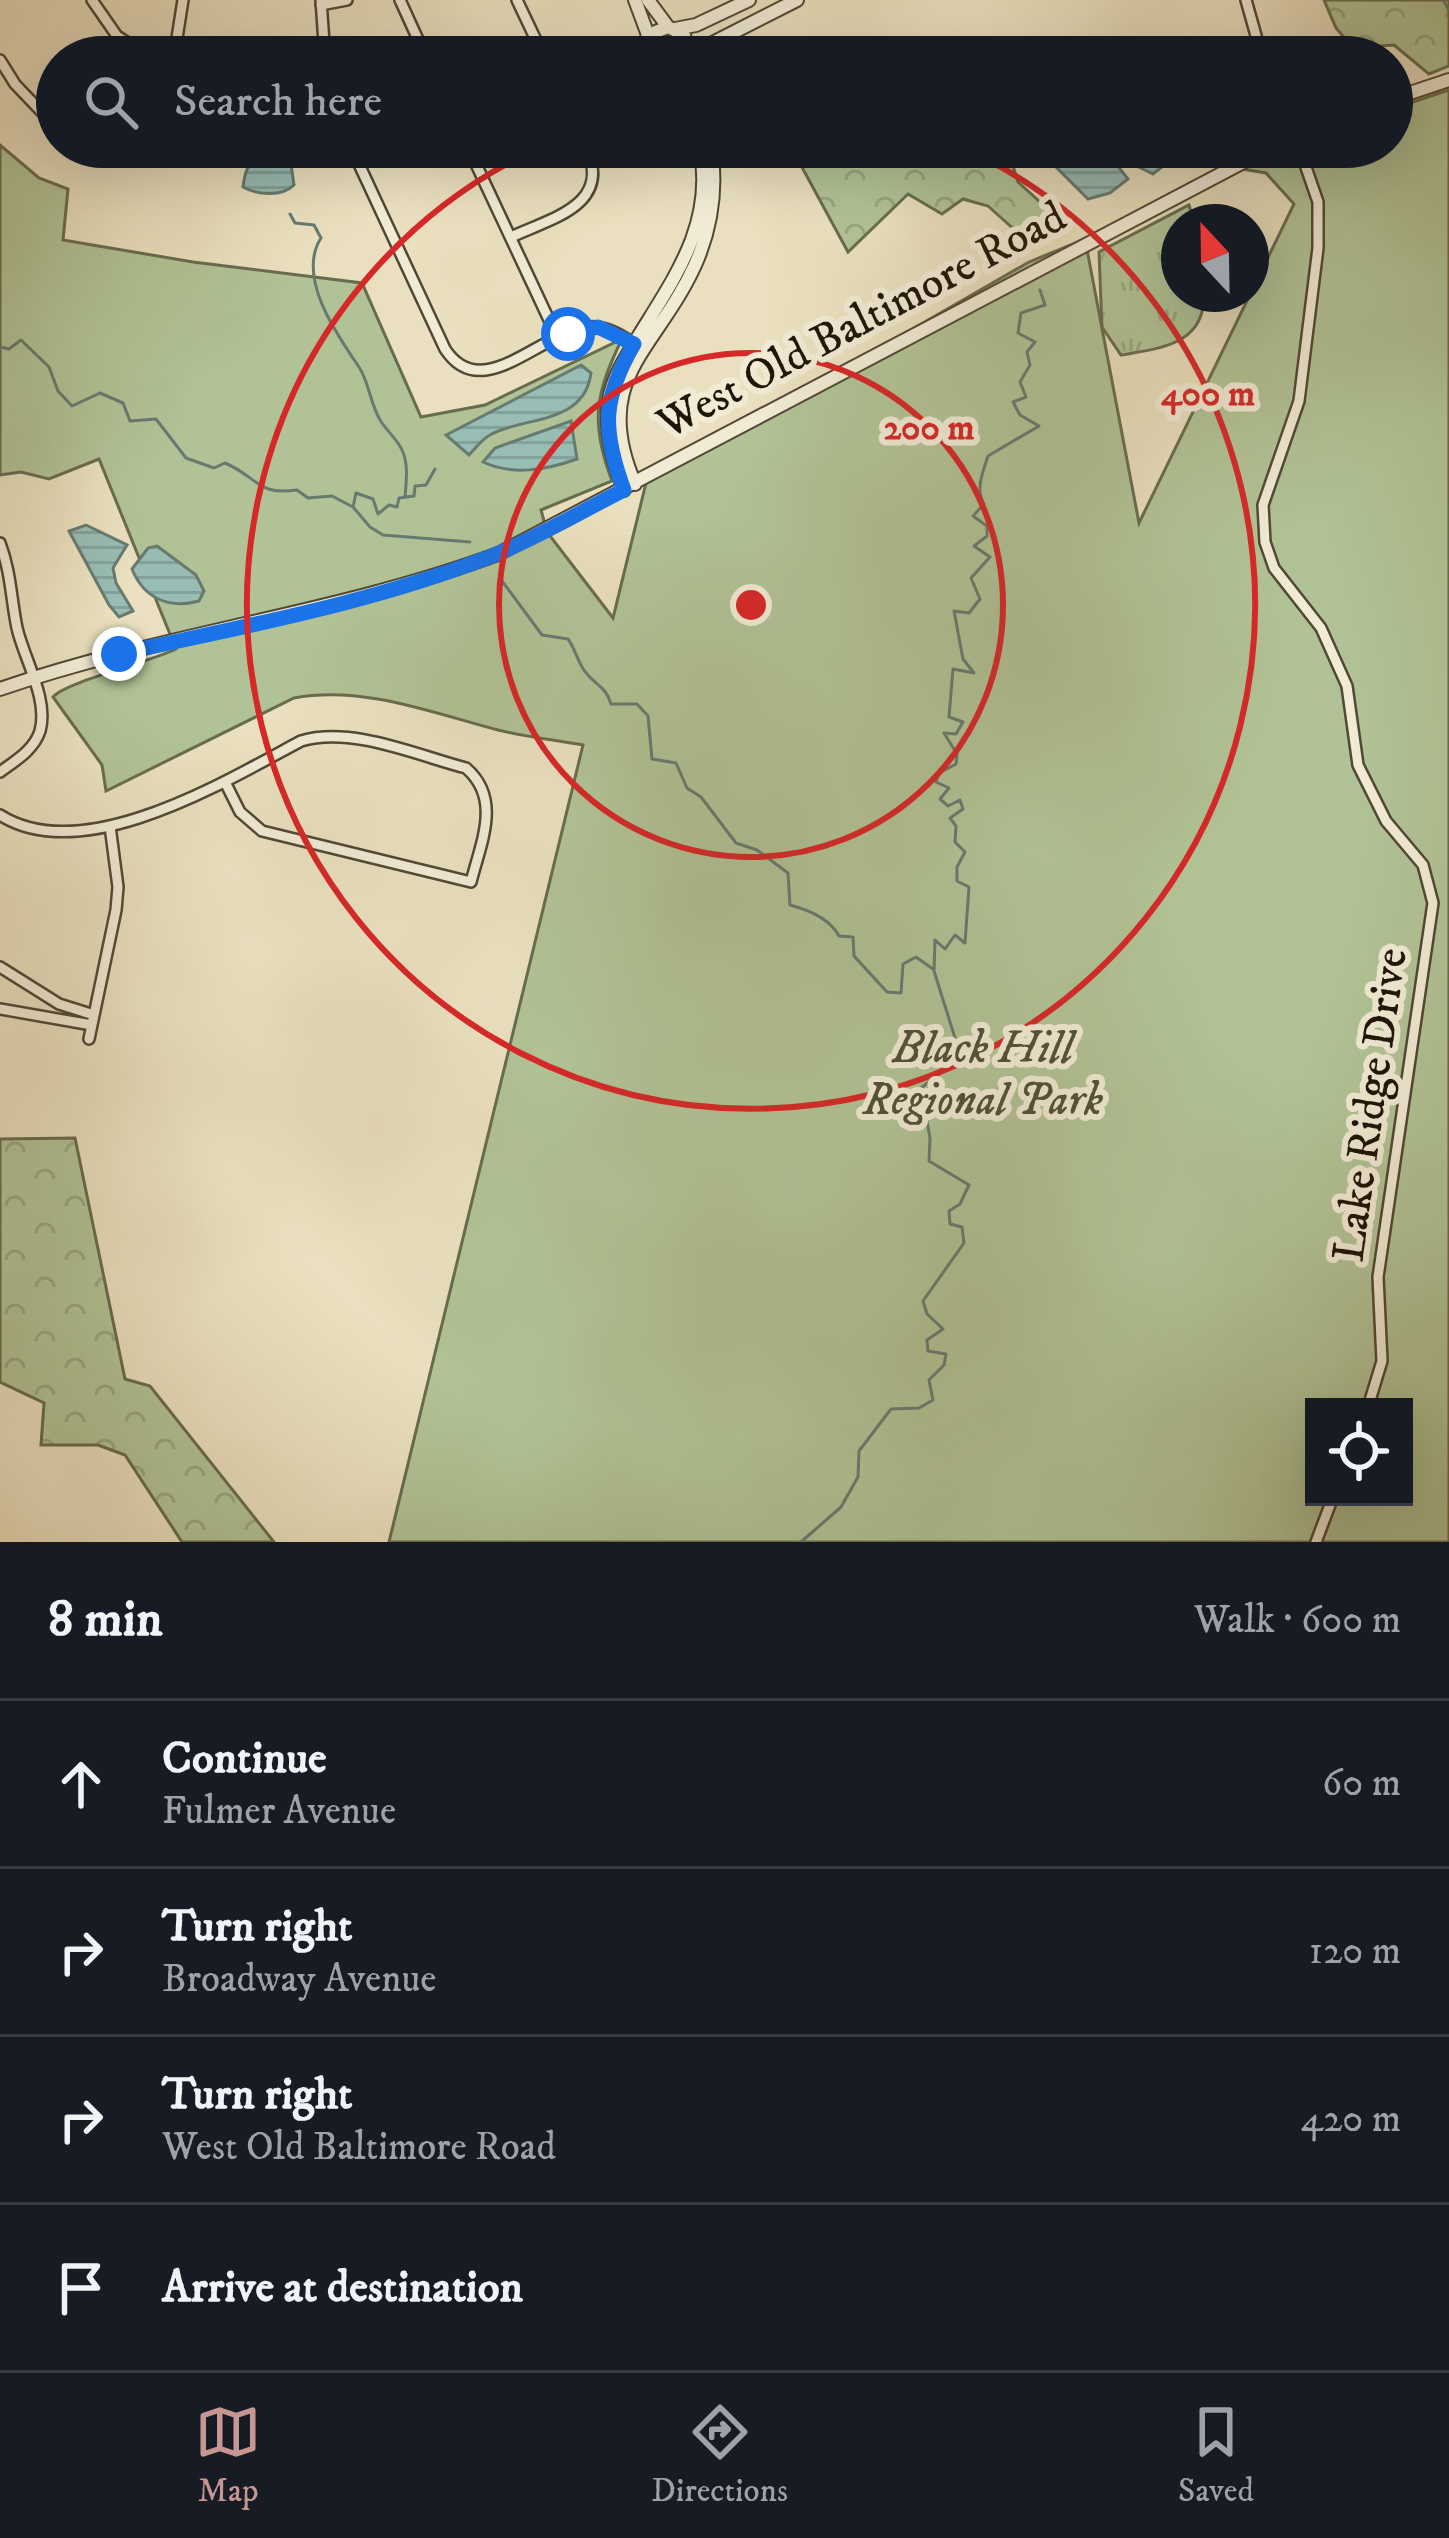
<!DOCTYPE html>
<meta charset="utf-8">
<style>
body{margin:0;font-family:"IM FELL DW Pica",serif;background:#242831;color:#f1f3f6}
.controls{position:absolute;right:36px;bottom:36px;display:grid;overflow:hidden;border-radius:0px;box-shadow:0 12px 48px #0002}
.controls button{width:108px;height:108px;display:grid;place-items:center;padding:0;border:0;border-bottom:3px solid #363941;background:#171b24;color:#f1f3f6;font:60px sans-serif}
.compass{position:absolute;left:1161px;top:204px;width:108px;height:108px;border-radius:50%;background:#171b24;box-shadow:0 12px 48px #0002;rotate:338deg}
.stop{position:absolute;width:36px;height:36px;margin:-27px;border:9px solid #1a73e8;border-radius:50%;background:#fff}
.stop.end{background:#1a73e8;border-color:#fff;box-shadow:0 3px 12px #0008}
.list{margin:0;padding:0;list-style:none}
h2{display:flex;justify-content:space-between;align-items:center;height:156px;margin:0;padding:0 48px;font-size:51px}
h2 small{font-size:39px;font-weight:400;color:#9ea1a6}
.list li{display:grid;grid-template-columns:78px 1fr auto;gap:36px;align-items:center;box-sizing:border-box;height:168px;padding:0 48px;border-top:3px solid #363941}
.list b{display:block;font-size:45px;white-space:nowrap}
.list p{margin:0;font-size:39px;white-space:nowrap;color:#9ea1a6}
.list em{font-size:39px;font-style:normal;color:#9ea1a6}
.icon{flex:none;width:66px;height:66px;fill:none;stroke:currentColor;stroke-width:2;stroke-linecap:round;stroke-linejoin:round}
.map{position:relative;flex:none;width:1449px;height:1542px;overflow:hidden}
.search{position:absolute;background:#171b24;box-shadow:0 12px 48px #0002;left:36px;right:36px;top:36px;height:132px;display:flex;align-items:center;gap:30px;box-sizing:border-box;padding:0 42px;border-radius:66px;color:#9ea1a6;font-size:45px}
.sheet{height:828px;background:#171b24}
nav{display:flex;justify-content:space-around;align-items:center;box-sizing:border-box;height:168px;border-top:3px solid #363941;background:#171b24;font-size:33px;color:#9ea1a6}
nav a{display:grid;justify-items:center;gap:6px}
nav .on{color:#c59692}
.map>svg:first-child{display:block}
</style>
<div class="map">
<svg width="1449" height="1542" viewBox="0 0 1449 1542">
<defs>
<pattern id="grass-tufts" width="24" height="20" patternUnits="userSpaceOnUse" patternTransform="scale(3)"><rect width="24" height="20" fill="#b1c396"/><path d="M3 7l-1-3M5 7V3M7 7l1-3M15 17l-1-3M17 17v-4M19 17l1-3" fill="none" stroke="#98a780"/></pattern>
<pattern id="forest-crowns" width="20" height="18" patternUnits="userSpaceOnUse" patternTransform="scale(3)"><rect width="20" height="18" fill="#b1c396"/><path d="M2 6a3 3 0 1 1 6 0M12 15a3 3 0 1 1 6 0" fill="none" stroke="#98a780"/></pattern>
<pattern id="water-rules" width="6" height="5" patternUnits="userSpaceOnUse" patternTransform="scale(3)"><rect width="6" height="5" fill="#98bdb5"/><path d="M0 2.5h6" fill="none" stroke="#83a29a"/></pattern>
</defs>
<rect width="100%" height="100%" fill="#eae0bf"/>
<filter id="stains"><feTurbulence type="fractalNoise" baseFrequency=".00167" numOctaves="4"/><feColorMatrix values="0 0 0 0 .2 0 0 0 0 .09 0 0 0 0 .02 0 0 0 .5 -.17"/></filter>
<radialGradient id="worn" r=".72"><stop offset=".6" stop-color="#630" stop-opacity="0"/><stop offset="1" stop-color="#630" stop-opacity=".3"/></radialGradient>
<!-- grass -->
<path fill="url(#grass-tufts)" stroke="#686c4f" stroke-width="3" d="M1189,205L1194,222H1179V294H1204C1205,345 1161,348 1121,355L1102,327L1099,252Z"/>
<!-- forest -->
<path fill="url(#forest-crowns)" stroke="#686c4f" stroke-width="3" d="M1324,0H1449V66L1429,74L1394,45L1353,48L1336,28Z
M791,147H1007L1018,182L1051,212L1017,232L988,206L963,199L942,214L908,194L848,252Z
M75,1138L125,1379L150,1386L274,1542H182L125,1455L98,1445H41L44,1403L0,1382V1139Z"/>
<!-- park -->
<path fill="#b1c396" stroke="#686c4f" stroke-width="3" fill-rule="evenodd" d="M1449,90V1542H389L583,745C555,740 526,737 498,730C433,713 362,685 294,698L106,791L102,765L53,697C65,682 150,662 176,649L99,459L49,479L21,472L0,475V145L39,178L68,189L63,240L193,262L362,283L421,417L485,405L622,339C595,394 590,423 612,481L541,510L547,532L613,618L646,483L1029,262L1085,239L1139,523L1294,204L1266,173L1236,168L1278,147H1392V109ZM1314,1407H1404V1497H1314Z"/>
<!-- water -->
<path fill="url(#water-rules)" stroke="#677a70" stroke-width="3" d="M1036,147H1103L1128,179L1110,193L1088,199Z
M1123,147H1187L1153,174L1133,164Z
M261,160H283L291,164L294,185C282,197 257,195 243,187C245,172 246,164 261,160Z
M581,365L591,373C584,426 522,416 490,435C482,439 476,448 469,455L446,435Z
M571,421L577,459C546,470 513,476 483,462L495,448Z
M86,525L127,545L113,568L116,583L133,611L119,617L109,605L69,531Z
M157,546L196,575L204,591L199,601C170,609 144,599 132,569L148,548Z"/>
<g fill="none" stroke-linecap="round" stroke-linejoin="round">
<!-- stream -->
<path stroke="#677a70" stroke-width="3" d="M1443,0L1449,10
M290,214L295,223L314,225L321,238C296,277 337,335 359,367C369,382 370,403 380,420C386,430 397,439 402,450C409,465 406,482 405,497
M0,347L9,349L21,340L49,367L58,391L72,406L100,393L123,403L130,421L156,419L186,458L214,468L225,463C258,477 257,496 297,490L308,498L332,496L353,507L370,527L383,535L470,542
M353,507L356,493L373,499L378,514L389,505L397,507L399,498L414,496L415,486L426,485L435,469
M502,581L542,635L568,639C576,650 579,666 587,674C598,687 606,687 611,704H637L648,716L652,759L676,763L687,788L701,797L736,843L757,850L788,873L790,905C809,910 830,919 839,936L853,937L854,956L887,992L901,993L903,964L916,957L933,969
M801,1542L841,1507L858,1477L859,1451L891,1409L919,1408L933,1400L929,1380L944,1365L946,1354L928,1351L927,1340L943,1329L927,1314L923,1301L964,1243L962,1227L950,1224L949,1211L960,1204L969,1185L929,1161L930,1138L921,1088L961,1057L934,971L935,940L945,949L955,935L965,943L969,887L957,881V867L965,852L955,842L956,826L950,818L963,809L960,800L948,806L940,799L949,788L936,782L939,773L956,764L957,754L944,733L956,734L963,722L949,717L953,669L974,673L963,659L954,611L969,613L980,599L971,578L990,557L974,546L987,536V526L973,516L984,504C975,489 983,472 988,456L1039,426L1020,415L1013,402L1026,397L1020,382L1030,365L1027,352L1035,342L1018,333L1021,313L1045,305L1040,290"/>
<!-- minor casing -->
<g stroke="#514836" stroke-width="14">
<path id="minor" d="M92,0L117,36L150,57
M321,0L325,57
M400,0L426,57
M517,0L544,57
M1246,0L1262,57
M321,5L347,0
M174,57L183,0
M0,60L15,84L57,128
M87,147C111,159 132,168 153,147
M351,147L445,349C484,409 547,323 596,327C611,328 625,338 638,346
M468,147L558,339
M1299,147L1318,202V248L1299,401L1263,505L1265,542L1274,568L1321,628L1347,686L1358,765L1386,821L1423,865L1433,903L1378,1277L1382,1361L1368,1407
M511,237C552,218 613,205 586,147
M0,543C11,572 11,599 17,628C24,659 49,699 40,731C34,750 15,761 0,772
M0,815C83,868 226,781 301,741C352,726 416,755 466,768C502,799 481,842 471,882L262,831L240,812L225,782
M0,967L59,1004L94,1015
M0,1009L92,1025
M89,1039L116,910L118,887L110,826
M1316,1542L1333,1497"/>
</g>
<!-- tertiary casing -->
<g stroke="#514836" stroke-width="16">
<path id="tertiary" d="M635,0L648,35
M648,0L668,27
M675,29L696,25L749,0
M689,55L797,0
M644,57L643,48L648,35L668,27L684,35L689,57
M1392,99L1449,80
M635,484C589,378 656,351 695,265C712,227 717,188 711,147
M624,490C613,460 604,433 609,400C613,376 627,355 640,334C677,274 715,221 700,147
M0,689C163,633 336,614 498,554L1272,147"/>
</g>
<!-- minor -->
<use href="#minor" stroke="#f1ebd5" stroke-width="9"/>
<!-- tertiary -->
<use href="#tertiary" stroke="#f1ebd5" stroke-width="12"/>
</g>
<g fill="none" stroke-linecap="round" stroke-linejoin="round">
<!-- route -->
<path stroke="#1a73e8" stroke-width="15" d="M119,654C245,626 372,603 492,556C537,538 580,512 624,490C602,430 602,399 634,344L598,327L568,334"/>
</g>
<!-- distance rings -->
<g fill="none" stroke="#d62828" stroke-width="6">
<circle cx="751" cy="605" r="252"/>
<path d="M964 148A504 504 0 1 1 538 148"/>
</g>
<g text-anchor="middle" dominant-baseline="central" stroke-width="12" stroke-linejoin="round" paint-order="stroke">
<!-- street labels -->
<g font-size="45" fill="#1e1508" stroke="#f1ebd5">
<text transform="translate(862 321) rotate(-28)">West Old Baltimore Road</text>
<text transform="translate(1371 1105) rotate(-82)">Lake Ridge Drive</text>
</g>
<!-- park labels -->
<g font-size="45" font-style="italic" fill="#51523a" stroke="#f1ebd5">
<text x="983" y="1049">Black Hill<tspan x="983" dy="52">Regional Park</tspan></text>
</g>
</g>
<circle cx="751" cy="605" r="18" fill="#d62828" stroke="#f1ebd5" stroke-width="6"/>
<g font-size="36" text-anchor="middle" font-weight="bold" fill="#d62828" stroke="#f1ebd5" stroke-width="12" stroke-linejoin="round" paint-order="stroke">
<text x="1208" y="405">400 m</text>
<text x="929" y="439">200 m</text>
</g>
<rect width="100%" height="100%" filter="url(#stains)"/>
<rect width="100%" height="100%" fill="url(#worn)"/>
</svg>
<div class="controls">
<button><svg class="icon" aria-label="locate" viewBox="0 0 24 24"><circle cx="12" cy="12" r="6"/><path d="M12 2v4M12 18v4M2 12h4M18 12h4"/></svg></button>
</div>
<svg class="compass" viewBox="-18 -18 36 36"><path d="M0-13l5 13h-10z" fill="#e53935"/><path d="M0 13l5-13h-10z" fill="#9ea1a6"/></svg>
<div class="stop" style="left:568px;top:334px"></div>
<div class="stop end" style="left:119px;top:654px"></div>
<div class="search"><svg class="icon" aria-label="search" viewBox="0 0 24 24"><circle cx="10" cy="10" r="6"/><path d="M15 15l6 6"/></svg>Search here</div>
</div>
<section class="sheet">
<h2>8 min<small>Walk · 600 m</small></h2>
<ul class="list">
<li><svg class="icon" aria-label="ahead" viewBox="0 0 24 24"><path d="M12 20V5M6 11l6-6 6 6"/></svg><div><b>Continue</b><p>Fulmer Avenue</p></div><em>60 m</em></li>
<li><svg class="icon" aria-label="right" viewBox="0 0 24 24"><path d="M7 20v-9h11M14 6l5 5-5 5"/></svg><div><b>Turn right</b><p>Broadway Avenue</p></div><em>120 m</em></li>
<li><svg class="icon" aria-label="right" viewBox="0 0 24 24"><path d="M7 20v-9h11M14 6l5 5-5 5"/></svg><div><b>Turn right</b><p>West Old Baltimore Road</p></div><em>420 m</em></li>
<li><svg class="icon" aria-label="arrive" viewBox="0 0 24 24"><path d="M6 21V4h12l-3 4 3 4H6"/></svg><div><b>Arrive at destination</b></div></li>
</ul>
</section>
<nav>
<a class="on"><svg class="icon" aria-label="map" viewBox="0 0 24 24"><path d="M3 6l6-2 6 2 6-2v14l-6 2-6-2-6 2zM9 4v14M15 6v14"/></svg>Map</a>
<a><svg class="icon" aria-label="directions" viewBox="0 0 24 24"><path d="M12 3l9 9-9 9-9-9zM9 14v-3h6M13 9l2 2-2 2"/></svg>Directions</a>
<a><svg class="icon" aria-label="saved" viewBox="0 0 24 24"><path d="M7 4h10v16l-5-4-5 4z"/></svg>Saved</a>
</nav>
